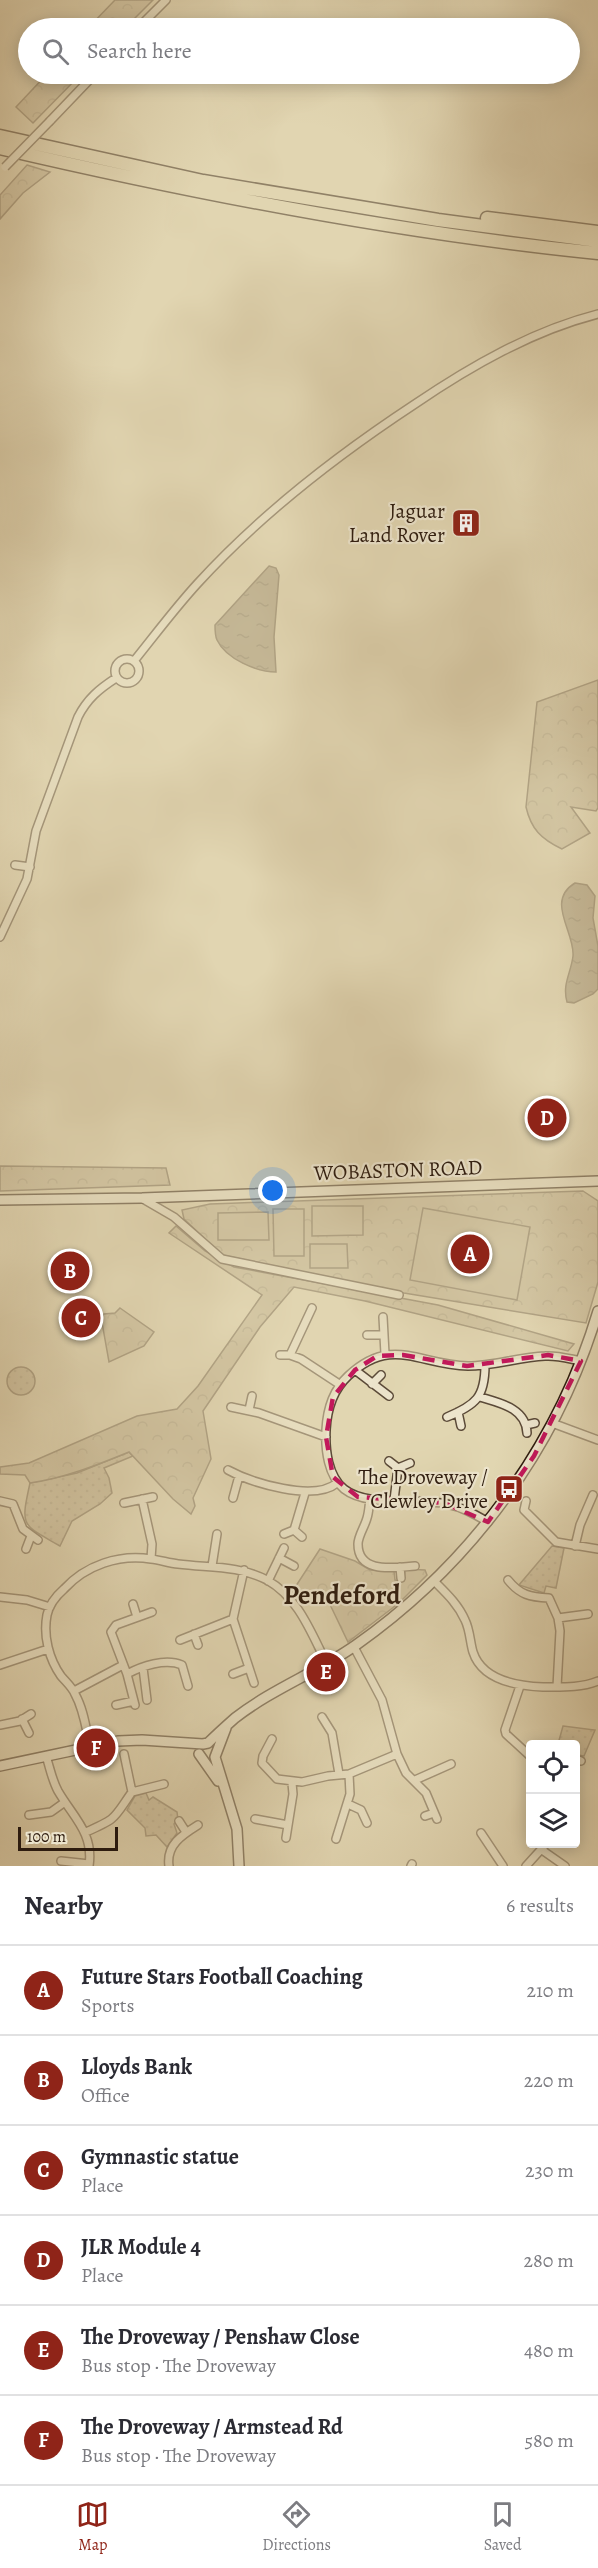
<!DOCTYPE html>
<meta charset="utf-8">
<style>
body{margin:0;font-family:Alegreya,serif;background:#f2f2f3;color:#2b2b33}
.controls{position:absolute;right:18px;bottom:18px;display:grid;overflow:hidden;border-radius:6px;box-shadow:0 3px 15px #0003}
.controls button{width:54px;height:54px;display:grid;place-items:center;padding:0;border:0;border-bottom:2px solid #e1e1e2;background:#fff;color:#2b2b33;font:30px sans-serif}
.scale{position:absolute;left:18px;bottom:15px;width:100px;box-sizing:border-box;padding-left:6px;border:3px solid #2e1c0f;border-top:0;font-size:16px;line-height:21px;white-space:nowrap;color:#2e1c0f;-webkit-text-stroke:4px #ece4cc;paint-order:stroke}
.you{position:absolute;left:273px;top:1191px;width:21px;height:21px;margin:-15px;border:4px solid #fff;border-radius:50%;background:#1a73e8;box-shadow:0 0 0 9px #1a73e833}
.badge{display:grid;place-items:center;width:39px;height:39px;border-radius:50%;background:#8f2418;color:#fff;font-size:20px;font-weight:700}
.pin{position:absolute;translate:-50% -50%;border:3px solid #fff;box-shadow:0 2px 6px #0006}
.list{margin:0;padding:0;list-style:none}
h2{display:flex;justify-content:space-between;align-items:center;height:78px;margin:0;padding:0 24px;font-size:26px}
h2 small{font-size:20px;font-weight:400;color:#7c7c81}
.list li{display:grid;grid-template-columns:39px 1fr auto;gap:18px;align-items:center;box-sizing:border-box;height:90px;padding:0 24px;border-top:2px solid #e1e1e2}
.list b{display:block;font-size:22px;white-space:nowrap}
.list p{margin:0;font-size:20px;white-space:nowrap;color:#7c7c81}
.list em{font-size:20px;font-style:normal;color:#7c7c81}
.icon{flex:none;width:33px;height:33px;fill:none;stroke:currentColor;stroke-width:2;stroke-linecap:round;stroke-linejoin:round}
.map{position:relative;flex:none;width:598px;height:1866px;overflow:hidden}
.search{position:absolute;background:#fff;box-shadow:0 3px 15px #0003;left:18px;right:18px;top:18px;height:66px;display:flex;align-items:center;gap:15px;box-sizing:border-box;padding:0 21px;border-radius:33px;color:#7c7c81;font-size:22px}
.sheet{height:618px;background:#fff}
nav{display:flex;justify-content:space-around;align-items:center;box-sizing:border-box;height:84px;border-top:2px solid #e1e1e2;background:#fff;font-size:16px;color:#7c7c81}
nav a{display:grid;justify-items:center;gap:3px}
nav .on{color:#8f2418}
.map>svg:first-child{display:block}
</style>
<div class="map">
<svg width="598" height="1866" viewBox="0 0 598 1866">
<defs>
<pattern id="grass-dots" width="8" height="8" patternUnits="userSpaceOnUse" patternTransform="scale(1.5)"><rect width="8" height="8" fill="#c3b695"/><path d="M2 2h.1M6 6h.1" fill="none" stroke="#a89c7f" stroke-width="1.8" stroke-linecap="round"/></pattern>
<pattern id="forest-crowns" width="20" height="18" patternUnits="userSpaceOnUse" patternTransform="scale(1.5)"><rect width="20" height="18" fill="#c3b695"/><path d="M2 6a3 3 0 1 1 6 0M12 15a3 3 0 1 1 6 0" fill="none" stroke="#a89c7f"/></pattern>
<pattern id="water-ripples" width="26" height="14" patternUnits="userSpaceOnUse" patternTransform="scale(1.5)"><rect width="26" height="14" fill="#a4977a"/><path d="M2 4q2-2 4 0t4 0M15 11q2-2 4 0t4 0" fill="none" stroke="#867a62"/></pattern>
</defs>
<rect width="100%" height="100%" fill="#e1d6b1"/>
<filter id="stains"><feTurbulence type="fractalNoise" baseFrequency=".00333" numOctaves="4"/><feColorMatrix values="0 0 0 0 .2 0 0 0 0 .09 0 0 0 0 .02 0 0 0 .5 -.17"/></filter>
<radialGradient id="worn" r=".72"><stop offset=".6" stop-color="#630" stop-opacity="0"/><stop offset="1" stop-color="#630" stop-opacity=".3"/></radialGradient>
<!-- grass -->
<path fill="url(#grass-dots)" stroke="#786952" stroke-width="1.5" d="M7 1381a14 14 0 1 1 28 0a14 14 0 1 1-28 0Z
M129,1452L133,1456L104,1468L109,1478L112,1493L100,1504L72,1521L60,1546C22,1524 20,1528 30,1483L77,1473Z
M552,1546L564,1548L556,1588L546,1586L544,1593L519,1585Z
M563,1726L595,1730L584,1756L577,1755L576,1744H558Z
M146,1793L149,1800L153,1797L177,1812L178,1820L174,1824L177,1833L167,1847L156,1835L146,1836L145,1828L127,1810L135,1796Z"/>
<!-- forest -->
<path fill="url(#forest-crowns)" stroke="#786952" stroke-width="1.5" d="M115,0H153L125,28H88Z
M47,74H81L33,123L16,107Z
M27,165L50,172L23,193L0,219V195Z
M598,680V808L596,811L571,807L590,833L562,849C541,839 531,829 526,807L537,702Z
M0,1166L166,1168L170,1185L0,1191Z
M583,1191L598,1201V1282L586,1323L404,1293L222,1255L184,1219L182,1210L210,1204L238,1203Z
M176,1226L205,1251L234,1267L438,1305L574,1344L568,1351L365,1301L294,1287L260,1327L203,1411L211,1459L193,1498L195,1506L191,1514L173,1499L129,1452C97,1465 65,1478 30,1483L25,1475L0,1474V1467L29,1463L137,1416L177,1409L198,1386L262,1295L169,1233Z
M120,1308L154,1332L144,1346L109,1362L101,1317L104,1314L115,1313Z
M320,1549L355,1561L370,1570L394,1571L395,1580L404,1581L405,1569L425,1570L427,1575L399,1603L348,1642L323,1590L300,1602L292,1592Z"/>
<!-- garden -->
<path fill="#c3b695" stroke="#786952" stroke-width="1.5" d="M312,1206H363V1235L312,1236Z
M423,1208L530,1227L517,1300L410,1280Z
M273,1209H304V1256H274Z
M268,1212L269,1240H218V1213Z
M310,1244H347L348,1268H310Z"/>
<!-- water -->
<path fill="url(#water-ripples)" stroke="#75664f" stroke-width="1.5" d="M269,566L276,568L279,575L274,637L276,672C257,672 226,659 217,640C215,636 215,630 215,625Z
M575,883L587,885L595,896L593,918L598,946V989L593,994L574,1003L567,1002C562,984 571,973 573,956C575,932 545,901 575,883Z"/>
<g fill="none" stroke-linecap="round" stroke-linejoin="round">
<!-- street casing -->
<g stroke="#5b4a38" stroke-width="10">
<path id="street" d="M138,28L166,0
M50,121L95,74
M115 671a12 12 0 1 1 24 0a12 12 0 1 1-24 0Z
M134,661C155,635 175,608 198,583C261,514 336,456 415,404C471,366 532,331 598,314
M15,865L30,867
M0,937L27,879L36,831L78,717C87,699 99,689 116,678
M143,1199L174,1217L222,1259L399,1295
M312,1308L290,1355L301,1359L339,1384
M383,1317L385,1354
M367,1335H384
M280,1355H290
M355,1370L389,1396
M372,1384L381,1375
M480,1397C500,1403 526,1408 527,1433
M231,1407L259,1413L326,1437
M249,1410L252,1396
M458,1412L461,1426
M447,1417C476,1405 485,1397 485,1365
M552,1423L598,1440
M526,1425L535,1423
M389,1461L398,1468L410,1463
M228,1470C252,1483 314,1502 337,1483
M233,1498L239,1476
M142,1499L152,1544L151,1559
M370,1499C369,1505 369,1512 367,1518C365,1526 358,1536 358,1544C358,1575 396,1567 415,1566
M394,1500L398,1468
M0,1501L13,1504L23,1529L38,1540
M526,1501L524,1510L556,1542L598,1549
M124,1503L153,1497
M488,1522C474,1514 462,1507 447,1504C416,1497 368,1508 344,1489C328,1476 325,1450 326,1430C327,1410 333,1390 348,1376C392,1335 419,1365 468,1366C494,1366 519,1357 545,1356C557,1355 570,1359 581,1361
M294,1530L305,1493
M284,1534L294,1530L302,1537
M575,1546L580,1525L593,1495
M26,1549L31,1536
M279,1558L294,1566
M212,1566L217,1534
M400,1567L401,1578
M244,1570L233,1619L254,1683
M508,1580C520,1595 530,1597 549,1598L558,1618L560,1631L557,1687
M268,1581L284,1548
M434,1581C446,1593 458,1604 465,1620C470,1630 470,1642 473,1652C482,1680 517,1686 543,1687C562,1687 581,1688 598,1681
M0,1597L27,1600L50,1607
M133,1604L137,1617
M558,1618L588,1614
M194,1634L198,1645
M180,1640L233,1619
M354,1647L382,1700L397,1754L406,1773L426,1793L437,1819
M0,1665L48,1649
M143,1668L147,1700
M127,1674C142,1666 165,1658 182,1665L188,1686
M233,1674L249,1668
M520,1686L505,1730L506,1734L530,1756
M74,1691L123,1665
M116,1705L134,1701
M135,1705L127,1674L111,1632L116,1625L152,1612
M322,1717L332,1733L339,1774
M22,1719L29,1733
M0,1725L20,1721L31,1714
M272,1739L263,1756L262,1763L277,1779L302,1782L328,1776L349,1774L397,1754
M90,1746C86,1729 84,1710 75,1694C72,1687 66,1682 61,1676C49,1659 43,1636 47,1615C49,1605 56,1596 64,1589C86,1565 119,1554 151,1559C160,1560 169,1563 178,1564C209,1568 238,1565 267,1580C299,1598 311,1633 327,1664
M124,1754L132,1792
M46,1756C50,1768 52,1780 58,1791C73,1817 94,1833 89,1866
M576,1759L581,1761
M415,1780L451,1764
M348,1804L361,1810L367,1823
M29,1815L51,1812L65,1802
M425,1816L434,1813
M255,1819L288,1825
M179,1821L186,1832
M86,1832C118,1818 113,1819 132,1792L164,1784
M481,1833L503,1866
M286,1838L293,1794L292,1783
M336,1839L350,1794L349,1774
M542,1850L565,1866
M61,1861L89,1864
M169,1866C166,1845 182,1835 198,1825
M411,1866L412,1864
M526,1866L546,1844"/>
</g>
<!-- secondary casing -->
<g stroke="#2e1c0f" stroke-width="12">
<path id="secondary" d="M0,1200L142,1198L598,1181
M226,1728L215,1757L237,1829L239,1866
M199,1754L218,1781
M0,1766L118,1741L142,1740L203,1744L208,1743C217,1734 226,1726 235,1718C272,1689 318,1672 356,1645C471,1564 558,1446 598,1311"/>
</g>
<!-- highway casing -->
<g stroke="#2e1c0f" stroke-width="15">
<path id="highway" d="M0,136L203,181L438,220L598,241
M0,148C197,194 397,233 598,253
M487,218L598,232"/>
</g>
<!-- street -->
<use href="#street" stroke="#ece4cc" stroke-width="7"/>
<!-- secondary -->
<use href="#secondary" stroke="#ece4cc" stroke-width="9"/>
<!-- highway -->
<use href="#highway" stroke="#e1d6b1" stroke-width="12"/>
<!-- street-bridge casing -->
<g stroke="#5b4a38" stroke-width="10" stroke-linecap="butt">
<path id="street-bridge" d="M5,167L50,121"/>
</g>
<!-- street-bridge -->
<use href="#street-bridge" stroke="#ece4cc" stroke-width="7"/>
</g>
<!-- marked area -->
<path d="M0 0H598V1866H0ZM403,1355L467,1366L548,1355L581,1361L534,1456L488,1522L444,1503L358,1497L333,1477L326,1437L333,1397L355,1370L377,1356Z" fill="#e1d6b1" fill-opacity=".55" fill-rule="evenodd"/>
<path fill="none" stroke="#c2185b" stroke-width="4.5" stroke-dasharray="12 8" stroke-linejoin="round" d="M403,1355L467,1366L548,1355L581,1361L534,1456L488,1522L444,1503L358,1497L333,1477L326,1437L333,1397L355,1370L377,1356Z"/>
<!-- icons -->
<defs>
<g id="building-square" transform="scale(1.5)"><rect x="-9" y="-9" width="18" height="18" rx="4" fill="#8f2418" stroke="#ece4cc"/><path d="M-4-6H4V6H1V3H-1V6H-4ZM-2.5-4.3h1.7v1.8h-1.7ZM.8-4.3h1.7v1.8H.8ZM-2.5-1h1.7V.8h-1.7ZM.8-1h1.7V.8H.8Z" fill="#fff"/></g>
<g id="bus-square" transform="scale(1.5)"><rect x="-9" y="-9" width="18" height="18" rx="4" fill="#8f2418" stroke="#ece4cc"/><path d="M-5-6H5V4H4V6H2V4H-2V6H-4V4H-5ZM-3.5-4V0h7V-4ZM-3.5 1.2v1.5H-2V1.2ZM2 1.2v1.5H3.5V1.2Z" fill="#fff"/></g>
</defs>
<g fill-rule="evenodd">
<use href="#building-square" x="466" y="523"/>
<use href="#bus-square" x="509" y="1489"/>
</g>
<g text-anchor="middle" dominant-baseline="central" stroke-width="4.5" stroke-linejoin="round" paint-order="stroke">
<!-- poi labels -->
<g font-size="21" fill="#2e1c0f" stroke="#ece4cc" text-anchor="end">
<text x="445" y="511">Jaguar<tspan x="445" dy="24">Land Rover</tspan></text>
<text x="488" y="1477">The Droveway /<tspan x="488" dy="24">Clewley Drive</tspan></text>
</g>
<!-- street labels -->
<g font-size="21" fill="#2e1c0f" stroke="#ece4cc">
<text transform="translate(398 1170) rotate(-2)">WOBASTON ROAD</text>
</g>
<!-- district labels -->
<g font-size="27" font-weight="bold" fill="#2e1c0f" stroke="#ece4cc">
<text x="342" y="1595">Pendeford</text>
</g>
</g>
<rect width="100%" height="100%" filter="url(#stains)"/>
<rect width="100%" height="100%" fill="url(#worn)"/>
</svg>
<div class="controls">
<button><svg class="icon" aria-label="locate" viewBox="0 0 24 24"><circle cx="12" cy="12" r="6"/><path d="M12 2v4M12 18v4M2 12h4M18 12h4"/></svg></button>
<button><svg class="icon" aria-label="layers" viewBox="0 0 24 24"><path d="M12 4l9 5-9 5-9-5zM3 14l9 5 9-5"/></svg></button>
</div>
<div class="scale">100 m</div>
<div class="you"></div>
<div class="pin badge" style="left:470px;top:1254px">A</div>
<div class="pin badge" style="left:70px;top:1271px">B</div>
<div class="pin badge" style="left:81px;top:1318px">C</div>
<div class="pin badge" style="left:547px;top:1118px">D</div>
<div class="pin badge" style="left:326px;top:1672px">E</div>
<div class="pin badge" style="left:96px;top:1748px">F</div>
<div class="search"><svg class="icon" aria-label="search" viewBox="0 0 24 24"><circle cx="10" cy="10" r="6"/><path d="M15 15l6 6"/></svg>Search here</div>
</div>
<section class="sheet">
<h2>Nearby<small>6 results</small></h2>
<ul class="list">
<li><span class="badge">A</span><div><b>Future Stars Football Coaching</b><p>Sports</p></div><em>210 m</em></li>
<li><span class="badge">B</span><div><b>Lloyds Bank</b><p>Office</p></div><em>220 m</em></li>
<li><span class="badge">C</span><div><b>Gymnastic statue</b><p>Place</p></div><em>230 m</em></li>
<li><span class="badge">D</span><div><b>JLR Module 4</b><p>Place</p></div><em>280 m</em></li>
<li><span class="badge">E</span><div><b>The Droveway / Penshaw Close</b><p>Bus stop · The Droveway</p></div><em>480 m</em></li>
<li><span class="badge">F</span><div><b>The Droveway / Armstead Rd</b><p>Bus stop · The Droveway</p></div><em>580 m</em></li>
</ul>
</section>
<nav>
<a class="on"><svg class="icon" aria-label="map" viewBox="0 0 24 24"><path d="M3 6l6-2 6 2 6-2v14l-6 2-6-2-6 2zM9 4v14M15 6v14"/></svg>Map</a>
<a><svg class="icon" aria-label="directions" viewBox="0 0 24 24"><path d="M12 3l9 9-9 9-9-9zM9 14v-3h6M13 9l2 2-2 2"/></svg>Directions</a>
<a><svg class="icon" aria-label="saved" viewBox="0 0 24 24"><path d="M7 4h10v16l-5-4-5 4z"/></svg>Saved</a>
</nav>
